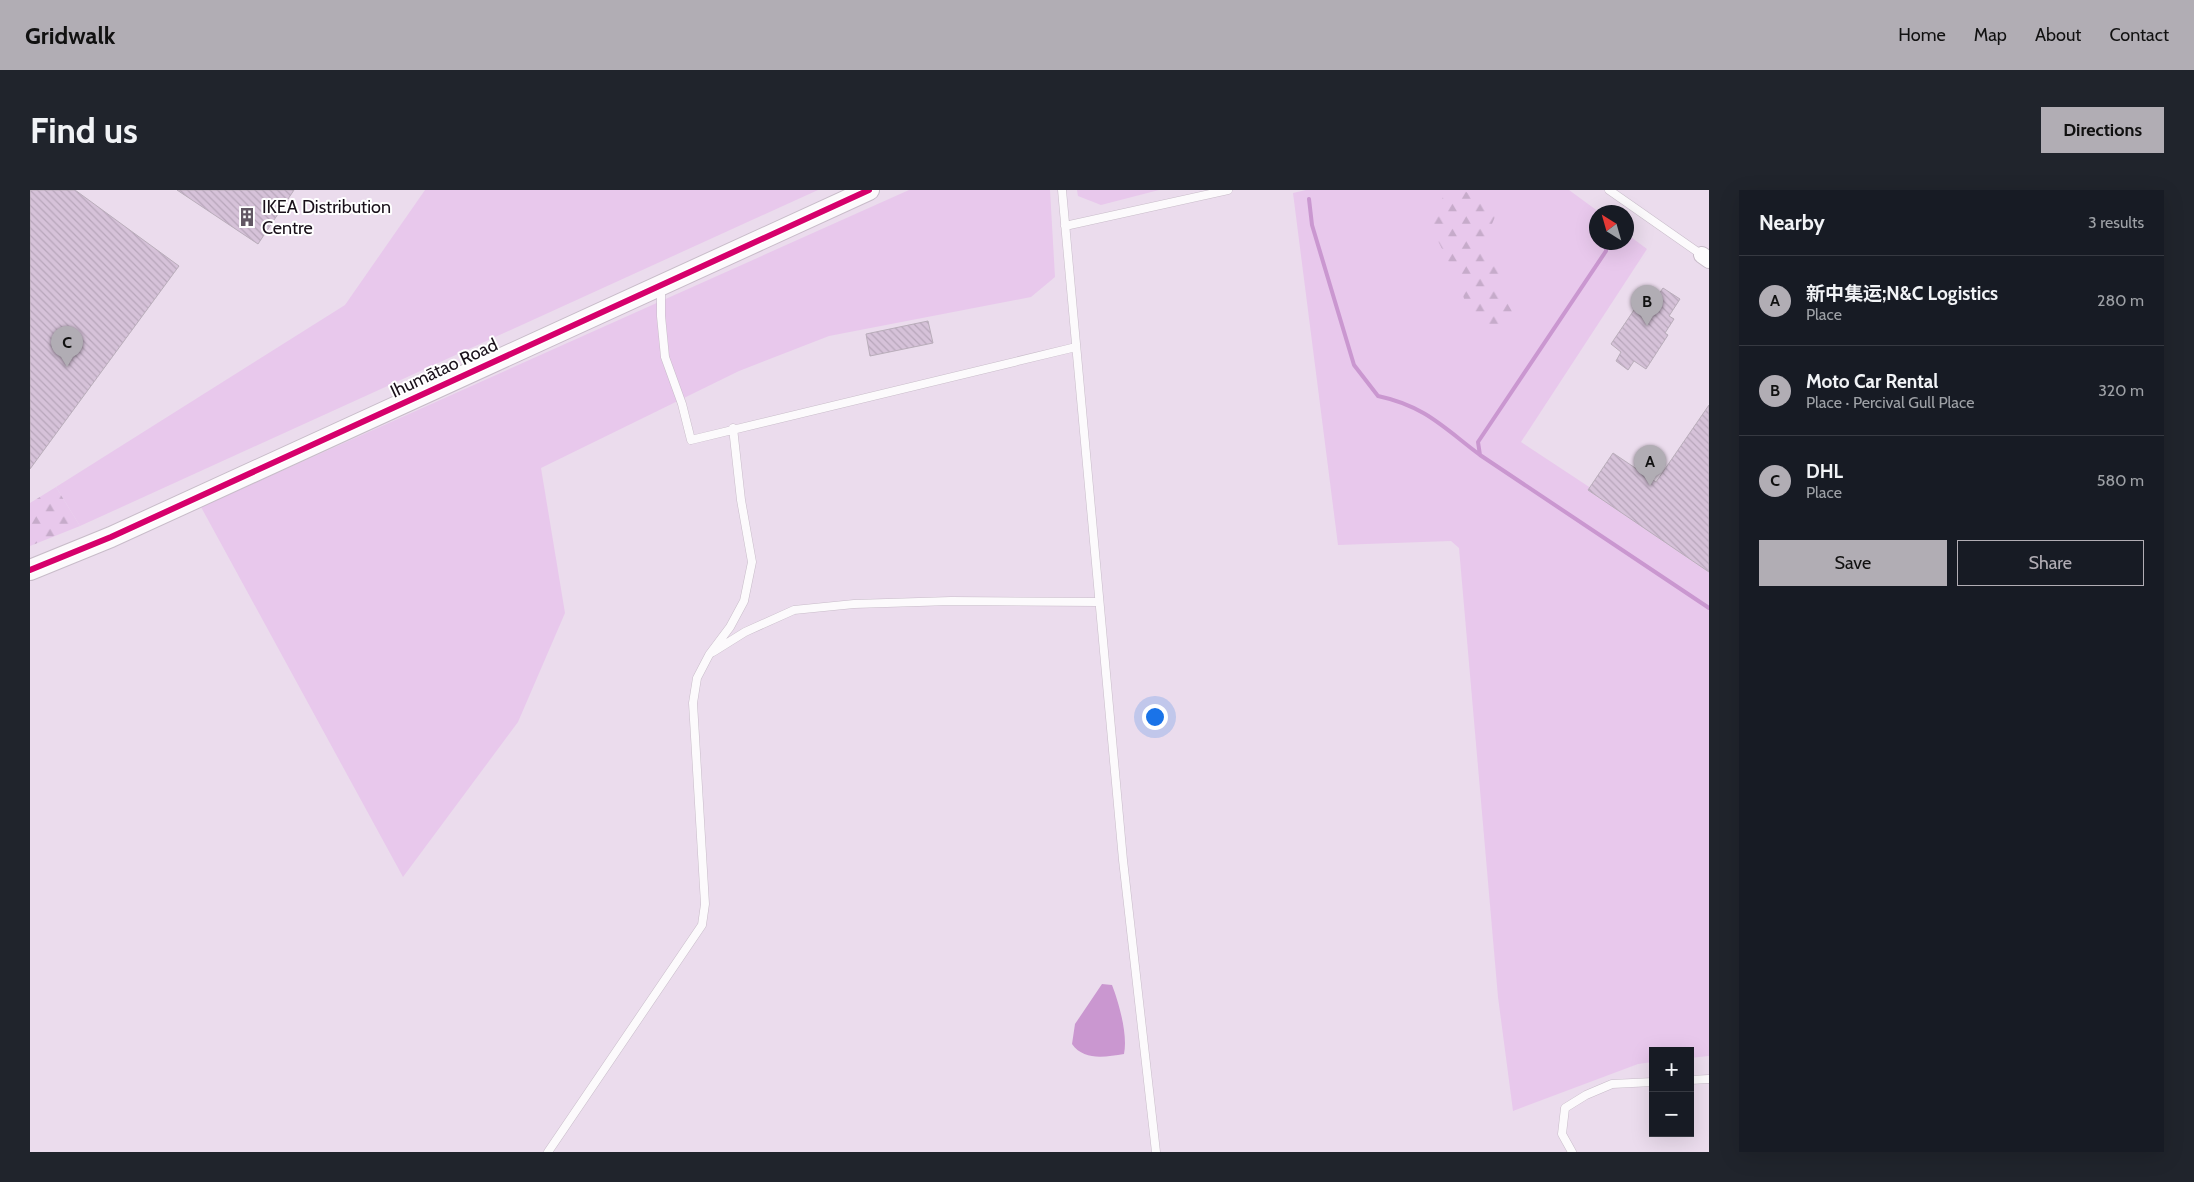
<!DOCTYPE html>
<meta charset="utf-8">
<style>
body{margin:0;font-family:Cabin,"Noto Sans SC",sans-serif;background:#20242c;color:#f1f3f6}
.controls{position:absolute;right:15px;bottom:15px;display:grid;overflow:hidden;border-radius:0px;box-shadow:0 5px 20px #0002}
.controls button{width:45px;height:45px;display:grid;place-items:center;padding:0;border:0;border-bottom:1px solid #363941;background:#171b24;color:#f1f3f6;font:25px sans-serif}
.compass{position:absolute;left:1559px;top:15px;width:45px;height:45px;border-radius:50%;background:#171b24;box-shadow:0 5px 20px #0002;rotate:323deg}
.you{position:absolute;left:1124px;top:526px;width:18px;height:18px;margin:-12px;border:4px solid #fff;border-radius:50%;background:#1a73e8;box-shadow:0 0 0 8px #1a73e833}
.badge{display:grid;place-items:center;width:32px;height:32px;border-radius:50%;background:#b1adb4;color:#111;font-size:16px;font-weight:700}
.pin{position:absolute;translate:-50% -41px;filter:drop-shadow(0 1px 2px #0008)}
.pin::after{content:'';position:absolute;top:26px;width:18px;height:15px;background:inherit;clip-path:polygon(0 0,100% 0,50% 100%)}
.list{margin:0;padding:0;list-style:none}
h2{display:flex;justify-content:space-between;align-items:center;height:65px;margin:0;padding:0 20px;font-size:21px}
h2 small{font-size:16px;font-weight:400;color:#9ea1a6}
.list li{display:grid;grid-template-columns:32px 1fr auto;gap:15px;align-items:center;box-sizing:border-box;height:90px;padding:0 20px;border-top:1px solid #363941}
.list b{display:block;font-size:19px;white-space:nowrap}
.list p{margin:0;font-size:16px;white-space:nowrap;color:#9ea1a6}
.list em{font-size:16px;font-style:normal;color:#9ea1a6}
.actions{display:flex;gap:10px;padding:15px 20px}
.actions a{flex:1;padding:11px 0;border:1px solid #b1adb4;border-radius:0px;text-align:center;font-size:18px;color:#b1adb4}
.actions .main{background:#b1adb4;color:#111}
.map{position:relative;flex:none;width:1679px;height:962px;overflow:hidden;border-radius:0px}
header{display:flex;align-items:center;gap:30px;box-sizing:border-box;height:70px;padding:0 25px;background:#b1adb4;color:#111}
header strong{font-size:24px}
nav{display:flex;gap:28px;margin-inline-start:auto;font-size:18px}
.intro{display:flex;align-items:center;justify-content:space-between;box-sizing:border-box;height:120px;padding:0 30px}
h1{margin:0;font-size:35px}
.button{padding:12px 22px;border-radius:0px;background:#b1adb4;color:#111;font-size:18px;font-weight:700}
main{display:flex;gap:30px;padding:0 30px}
aside{flex:1;background:#171b24;border-radius:0px;box-shadow:0 5px 20px #0002}
.map>svg:first-child{display:block}
</style>
<header>
<strong>Gridwalk</strong>
<nav><a>Home</a><a>Map</a><a>About</a><a>Contact</a></nav>
</header>
<div class="intro"><h1>Find us</h1><a class="button">Directions</a></div>
<main>
<div class="map">
<svg width="1679" height="962" viewBox="0 0 1679 962">
<defs>
<pattern id="forest-firs" width="22" height="20" patternUnits="userSpaceOnUse" patternTransform="scale(1.25)"><rect width="22" height="20" fill="#e8c8ec"/><path d="M5 1l3.5 6h-7zM16 11l3.5 6h-7z" fill="#c6abca"/></pattern>
<pattern id="building-back-hatch" width="6" height="6" patternUnits="userSpaceOnUse" patternTransform="scale(1.25)"><rect width="6" height="6" fill="#d6c2d9"/><path d="M-1 5l2 2M0 0l6 6M5-1l2 2" fill="none" stroke="#b7a6ba"/></pattern>
</defs>
<rect width="100%" height="100%" fill="#ebdced"/>
<!-- grass -->
<path fill="#e8c8ec" d="M395,0H788L50,336L26,297L315,115Z
M879,0H1020L1025,87L1001,107L799,146L709,181L511,278L535,423L488,532L373,687L171,317Z
M1047,0H1129L1071,15L1048,6Z
M1276,0H1539L1569,22H1566V52H1596L1597,44L1617,59L1491,252L1679,376V866L1660,868V861H1623V872L1608,874L1483,921L1468,807L1429,358L1421,351L1308,355L1263,3Z"/>
<!-- forest -->
<path fill="url(#forest-firs)" d="M1435,1L1467,22L1454,53L1473,83L1472,101L1485,127L1470,136L1459,135L1438,122L1429,92L1407,49L1401,29L1413,7Z
M26,297L50,336L0,356V313Z"/>
<!-- water -->
<path fill="#ca97d0" d="M1072,794L1082,795C1089,813 1098,845 1094,864C1075,867 1054,871 1042,854L1045,834Z"/>
<g fill="none" stroke-linecap="round" stroke-linejoin="round">
<!-- stream -->
<path stroke="#ca97d0" stroke-width="4" d="M1279,9L1282,35L1324,175L1348,206C1395,216 1414,238 1450,265
M1576,52V61L1448,252L1450,265L1679,418"/>
</g>
<!-- building -->
<path fill="url(#building-back-hatch)" stroke="#b9adba" d="M0,0H45L149,76L0,279Z
M147,0H264L228,54Z
M1633,98L1650,109L1639,126L1644,129L1635,143L1638,145L1616,179L1604,171L1598,180L1586,171L1591,162L1581,154L1604,120L1607,123L1616,110L1622,114Z
M898,131L903,153L840,166L836,144Z
M1679,215V382L1558,300L1583,263L1626,292Z"/>
<g fill="none" stroke-linecap="round" stroke-linejoin="round">
<!-- service casing -->
<g stroke="#c8bcc9" stroke-width="9">
<path id="service" d="M1032,0L1093,670L1126,962
M1579,0L1672,65
M1035,36L1198,0
M631,98V126L635,167L652,214L661,250L1046,157
M683,462L715,442L764,420L824,414L921,411L1069,412
M1660,890L1679,889
M518,962L672,735L675,714L663,513L667,488L679,465L700,437L714,411L722,372L711,310L703,238
M1542,962L1532,944L1535,918L1556,905L1582,894L1623,892"/>
</g>
<!-- minor casing -->
<g stroke="#c8bcc9" stroke-width="18">
<path id="minor" d="M1672,65L1679,70"/>
</g>
<!-- tertiary casing -->
<g stroke="#c8bcc9" stroke-width="22">
<path id="tertiary" d="M0,380L81,347L839,0"/>
</g>
<!-- service -->
<use href="#service" stroke="#fcfafc" stroke-width="8"/>
<!-- minor -->
<use href="#minor" stroke="#fcfafc" stroke-width="16"/>
<!-- tertiary -->
<use href="#tertiary" stroke="#fcfafc" stroke-width="20"/>
<!-- cycleway casing -->
<g stroke="#fff" stroke-width="9">
<path id="cycleway" d="M0,380L81,347L839,0"/>
</g>
<!-- cycleway -->
<use href="#cycleway" stroke="#d6006c" stroke-width="6"/>
</g>
<!-- icons -->
<defs>
<g id="building-bare" transform="scale(1.5)"><path d="M-4-6H4V6H1V3H-1V6H-4ZM-2.5-4.3h1.7v1.8h-1.7ZM.8-4.3h1.7v1.8H.8ZM-2.5-1h1.7V.8h-1.7ZM.8-1h1.7V.8H.8Z" fill="#625764" stroke="#fff" stroke-width="2.5" paint-order="stroke"/></g>
</defs>
<g fill-rule="evenodd">
<use href="#building-bare" x="217" y="27"/>
</g>
<g text-anchor="middle" dominant-baseline="central" stroke-width="4" stroke-linejoin="round" paint-order="stroke">
<!-- poi labels -->
<g font-size="18" fill="#19101a" stroke="#fff" text-anchor="start">
<text x="232" y="17">IKEA Distribution<tspan x="232" dy="21">Centre</tspan></text>
</g>
<!-- street labels -->
<g font-size="18" fill="#19101a" stroke="#fff">
<text transform="translate(414 178) rotate(-25)">Ihumātao Road</text>
</g>
</g>
</svg>
<div class="controls">
<button>+</button>
<button>−</button>
</div>
<svg class="compass" viewBox="-18 -18 36 36"><path d="M0-13l5 13h-10z" fill="#e53935"/><path d="M0 13l5-13h-10z" fill="#9ea1a6"/></svg>
<div class="you"></div>
<div class="pin badge" style="left:1620px;top:296px">A</div>
<div class="pin badge" style="left:1617px;top:136px">B</div>
<div class="pin badge" style="left:37px;top:177px">C</div>
</div>
<aside>
<h2>Nearby<small>3 results</small></h2>
<ul class="list">
<li><span class="badge">A</span><div><b>新中集运;N&amp;C Logistics</b><p>Place</p></div><em>280 m</em></li>
<li><span class="badge">B</span><div><b>Moto Car Rental</b><p>Place · Percival Gull Place</p></div><em>320 m</em></li>
<li><span class="badge">C</span><div><b>DHL</b><p>Place</p></div><em>580 m</em></li>
</ul>
<div class="actions"><a class="main">Save</a><a>Share</a></div>
</aside>
</main>
